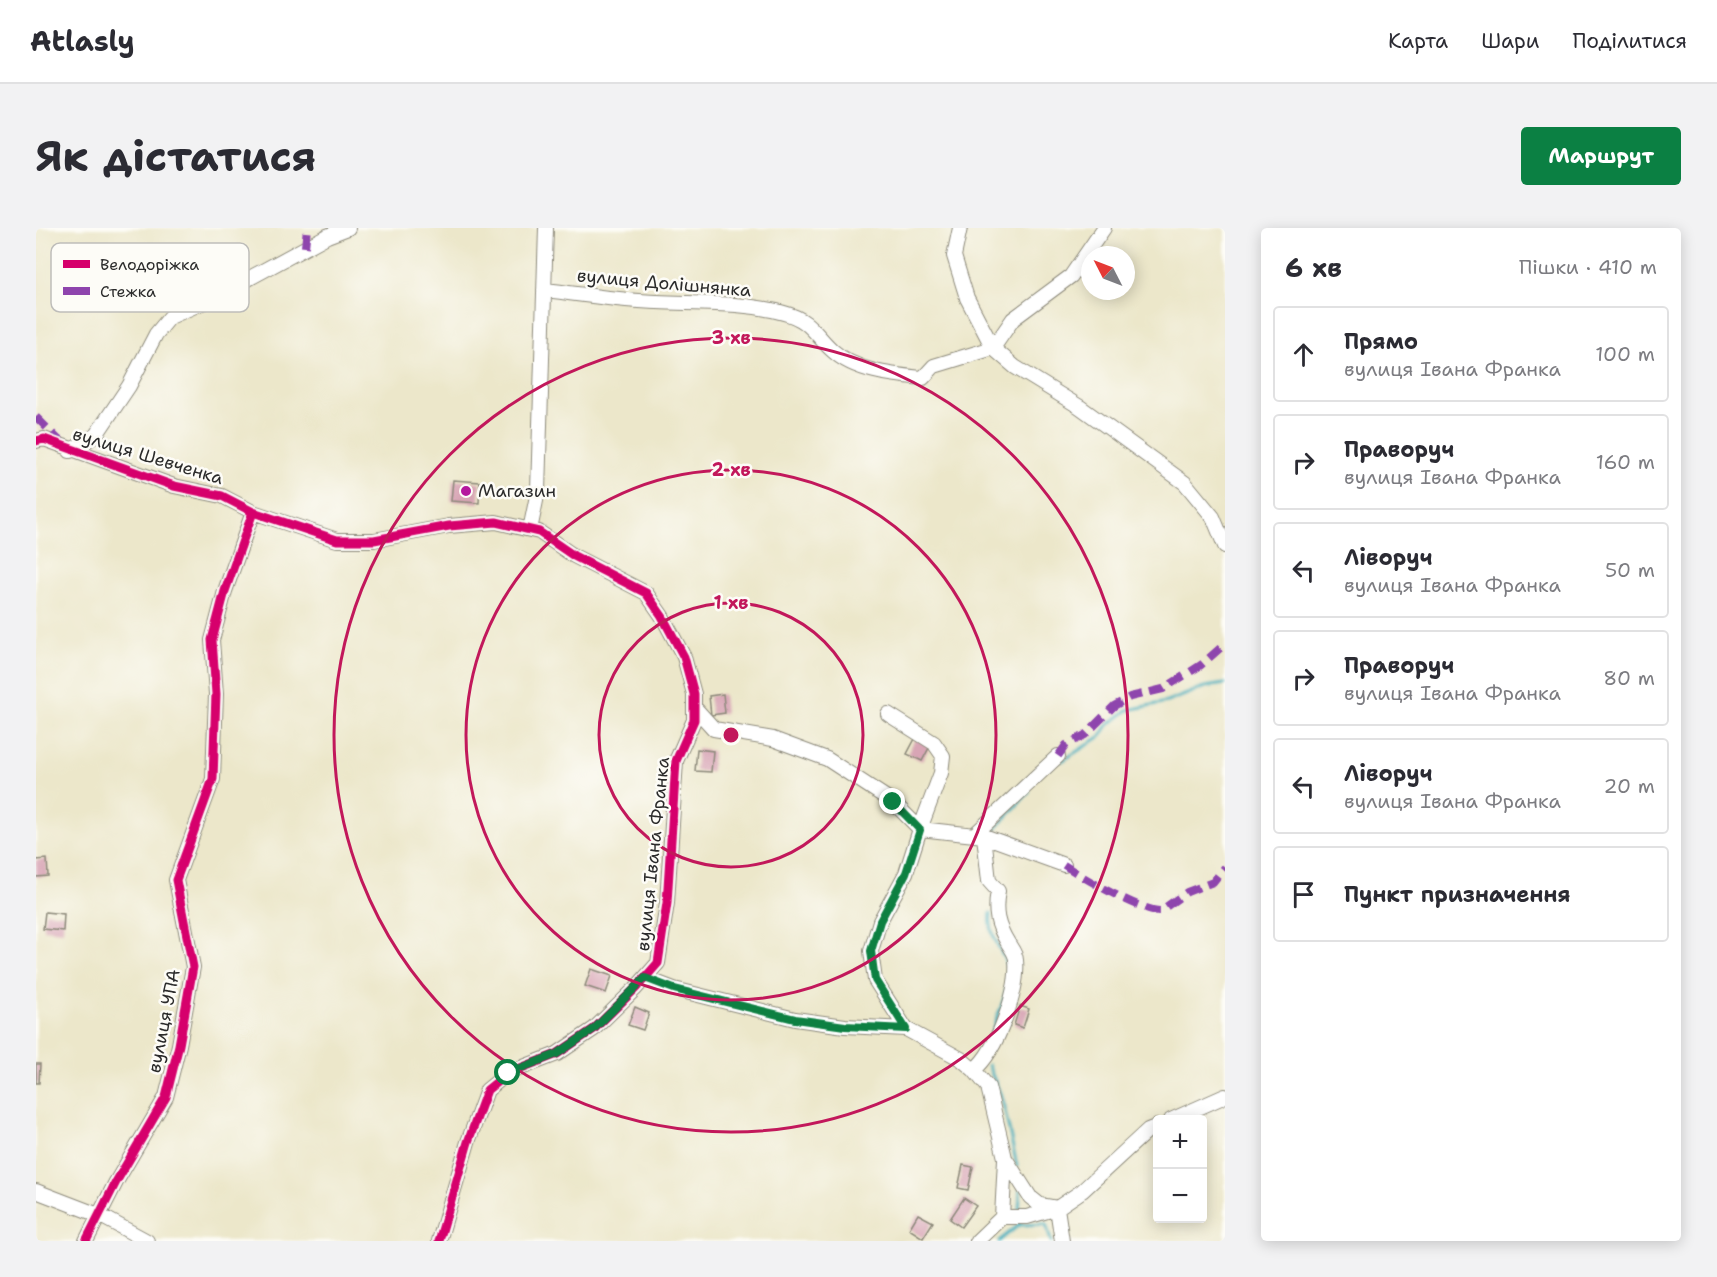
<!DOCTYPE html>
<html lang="uk">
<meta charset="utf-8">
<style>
body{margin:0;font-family:"Shantell Sans",sans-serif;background:#f2f2f3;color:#2b2b33}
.controls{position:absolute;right:18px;bottom:18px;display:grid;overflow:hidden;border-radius:6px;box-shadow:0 3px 15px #0003}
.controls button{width:54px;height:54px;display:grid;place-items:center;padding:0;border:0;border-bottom:2px solid #e1e1e2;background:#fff;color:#2b2b33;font:30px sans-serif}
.compass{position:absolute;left:1045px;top:18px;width:54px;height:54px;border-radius:50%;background:#fff;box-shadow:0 3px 15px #0003;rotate:312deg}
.stop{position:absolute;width:18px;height:18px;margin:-14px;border:4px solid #0b8043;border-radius:50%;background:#fff}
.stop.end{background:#0b8043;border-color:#fff;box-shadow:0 2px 6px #0008}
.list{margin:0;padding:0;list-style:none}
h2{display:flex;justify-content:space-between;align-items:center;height:78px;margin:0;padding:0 24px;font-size:26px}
h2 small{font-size:20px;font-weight:400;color:#7c7c81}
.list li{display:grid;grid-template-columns:39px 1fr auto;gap:18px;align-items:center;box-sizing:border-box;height:96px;margin:0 12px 12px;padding:0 12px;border:2px solid #e1e1e2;border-radius:6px}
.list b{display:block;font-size:22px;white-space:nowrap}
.list p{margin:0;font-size:20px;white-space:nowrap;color:#7c7c81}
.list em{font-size:20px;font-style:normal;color:#7c7c81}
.icon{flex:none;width:33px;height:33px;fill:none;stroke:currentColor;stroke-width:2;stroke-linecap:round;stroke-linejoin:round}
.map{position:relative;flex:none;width:1189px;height:1013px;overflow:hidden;border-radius:6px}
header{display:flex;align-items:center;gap:36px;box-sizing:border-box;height:84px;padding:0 30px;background:#fff;border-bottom:2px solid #e1e1e2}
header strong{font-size:28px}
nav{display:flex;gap:33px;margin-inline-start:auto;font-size:21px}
.intro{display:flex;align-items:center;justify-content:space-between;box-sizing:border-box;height:144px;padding:0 36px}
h1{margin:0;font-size:42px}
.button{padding:15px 27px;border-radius:6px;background:#0b8043;color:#fff;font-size:21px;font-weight:700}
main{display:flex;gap:36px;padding:0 36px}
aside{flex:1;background:#fff;border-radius:6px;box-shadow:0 3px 15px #0003}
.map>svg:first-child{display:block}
</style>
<header>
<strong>Atlasly</strong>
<nav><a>Карта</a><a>Шари</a><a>Поділитися</a></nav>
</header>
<div class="intro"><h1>Як дістатися</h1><a class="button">Маршрут</a></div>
<main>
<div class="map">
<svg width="1189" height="1013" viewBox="0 0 1189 1013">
<rect width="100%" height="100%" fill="#fdfcf7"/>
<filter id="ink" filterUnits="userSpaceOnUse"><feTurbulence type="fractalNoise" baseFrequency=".0167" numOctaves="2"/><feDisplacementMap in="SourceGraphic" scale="12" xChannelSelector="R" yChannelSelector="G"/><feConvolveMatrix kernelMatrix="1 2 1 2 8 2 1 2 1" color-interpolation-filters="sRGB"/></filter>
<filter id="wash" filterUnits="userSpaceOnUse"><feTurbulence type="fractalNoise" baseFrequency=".008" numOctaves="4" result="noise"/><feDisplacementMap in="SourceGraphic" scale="24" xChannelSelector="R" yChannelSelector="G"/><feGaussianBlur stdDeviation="1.35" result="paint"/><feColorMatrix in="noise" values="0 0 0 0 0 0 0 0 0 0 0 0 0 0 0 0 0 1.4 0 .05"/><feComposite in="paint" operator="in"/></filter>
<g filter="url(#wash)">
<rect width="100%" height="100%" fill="#ece7ca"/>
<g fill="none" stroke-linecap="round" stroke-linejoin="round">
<!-- stream -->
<path stroke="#40aebd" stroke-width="3" d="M1026,533L1065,508L1072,497L1092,482L1131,474L1169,459L1189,456
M956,605L993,564
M954,810C960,789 972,768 972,747C971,723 951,711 955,685
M952,837L966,870L981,938
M983,986L984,962
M983,992V997L1010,996L1015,1013
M963,1013L983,997"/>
</g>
<g id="blocks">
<!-- building -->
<path fill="#d8a5b5" d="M417,252L444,254L443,275L415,273Z
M687,466L689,485L675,487L673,468Z
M880,509L895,516L886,533L871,526Z
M661,521L677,523L675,544L659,543Z
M11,631L12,648L0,649V632Z
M9,684L28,686L27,703L7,701Z
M555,741L576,748L570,765L549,758Z
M984,778L993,781L987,800L978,797Z
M599,779L613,785L607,802L592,797Z
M0,836H4L3,855H0Z
M927,937L937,939L932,962L922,960Z
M928,970L940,978L925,999L914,991Z
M882,986L897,994L887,1010L873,1001Z"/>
</g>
</g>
<g filter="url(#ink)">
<use href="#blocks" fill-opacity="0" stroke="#8c897a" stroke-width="1.5"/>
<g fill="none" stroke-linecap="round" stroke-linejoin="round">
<!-- minor casing -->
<g stroke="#8c897a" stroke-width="16">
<path id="minor" d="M924,0L918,28L931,70L957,120L979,139L1044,179L1149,255L1177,289L1189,318
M508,62C546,66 584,73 621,74C663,76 708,74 748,85C775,92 779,107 797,123C820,144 858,147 887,150L898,138L957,120L977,91L1035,48L1068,0
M0,213L8,211L138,258L186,268L217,284L301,312H338L413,298L460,294L503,304L538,328L610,365L626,388L648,429L658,466V492L640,533L631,675L622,735L600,760L558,801L521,826L472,845L451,862L432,914L403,1013
M34,223L60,207L93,158L120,106L134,89L177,70L291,8L312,0
M494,302L502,263L510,0
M658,479L678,501L737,511L791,531L857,574L884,601L870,645L844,693L835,723L839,752L870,801L925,831L938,842L952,859L969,930L994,969L1004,977L1021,980
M852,486L898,515L907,528L905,545L884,601L948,608L953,653L962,663C958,684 961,697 972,715C975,720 980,726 980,732C983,762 961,823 938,842
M939,606L1022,528
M948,608L1028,637
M609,750L638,761L759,791L809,798L870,801
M1135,892L1189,868
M0,963L65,988L111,1013
M966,989L969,931
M50,1013L80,954L130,869L143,817L157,739L140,652L177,551L180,466L176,412L189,363L217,284
M941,1013L966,989H991L1018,981
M1026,1013L1021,980L1046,963L1112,902L1122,898"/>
</g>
<!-- minor -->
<use href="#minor" stroke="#fff" stroke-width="14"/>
<!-- quiet -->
<path stroke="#8e44ad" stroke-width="8" stroke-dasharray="15 8" stroke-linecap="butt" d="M269,19L271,0
M0,189L25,214
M1022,528L1030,517L1049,507L1078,478L1094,469L1127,461L1165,437L1189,416
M1028,637C1046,649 1104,683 1124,683L1151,664L1177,654L1189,639"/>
<!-- cycleway casing -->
<g stroke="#fdfcf7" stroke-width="13">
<path id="cycleway" d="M0,213L8,211L138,258L186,268L217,284L301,312H338L413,298L460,294L503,304L538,328L610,365L626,388L648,429L658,466V492L640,533L631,675L622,735L600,760L558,801L521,826L472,845L451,862L432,914L403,1013
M50,1013L80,954L130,869L143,817L157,739L140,652L177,551L180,466L176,412L189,363L217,284"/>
</g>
<!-- cycleway -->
<use href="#cycleway" stroke="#d6006c" stroke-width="9"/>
</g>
</g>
<g fill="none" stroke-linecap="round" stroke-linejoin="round" filter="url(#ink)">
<!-- route -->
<path stroke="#0b8043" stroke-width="8" d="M472,845L521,826L558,801L609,750L638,761L759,791L809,798L870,801L839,752L835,723L844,693L870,645L884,602L857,574"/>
</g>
<!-- distance rings -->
<g fill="none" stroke="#c2185b" stroke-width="3">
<circle cx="695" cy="507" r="132"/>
<circle cx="695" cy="507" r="265"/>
<circle cx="695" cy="507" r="397"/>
</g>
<!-- markers -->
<circle fill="#b5179e" stroke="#fdfcf7" stroke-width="2" cx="430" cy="263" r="6"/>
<g text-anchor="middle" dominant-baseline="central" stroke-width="5" stroke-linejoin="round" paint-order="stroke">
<!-- street labels -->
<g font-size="18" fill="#2b2b2b" stroke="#fdfcf7">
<text transform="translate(628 55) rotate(5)">вулиця Долішнянка</text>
<text transform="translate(112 228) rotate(17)">вулиця Шевченка</text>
<text transform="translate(617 626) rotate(-84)">вулиця Івана Франка</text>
<text transform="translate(128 793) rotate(-79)">вулиця УПА</text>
</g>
<!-- poi labels -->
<g font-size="18" fill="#2b2b2b" stroke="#fdfcf7" text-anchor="start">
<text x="442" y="263">Магазин</text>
</g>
</g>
<!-- legend -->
<rect x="15" y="15" width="198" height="69" rx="9" fill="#fdfcf7" stroke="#bebdba" stroke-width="1.5"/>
<rect x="27" y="32" width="27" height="8" fill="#d6006c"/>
<rect x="27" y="59" width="27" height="8" fill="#8e44ad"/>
<g font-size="16" fill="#2b2b2b">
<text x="64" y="42">Велодоріжка</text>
<text x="64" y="69">Стежка</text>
</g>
<circle cx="695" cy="507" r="9" fill="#c2185b" stroke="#fdfcf7" stroke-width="3"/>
<g font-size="18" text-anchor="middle" font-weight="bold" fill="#c2185b" stroke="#fdfcf7" stroke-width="5" stroke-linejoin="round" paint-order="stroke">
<text x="695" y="116">3 хв</text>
<text x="695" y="248">2 хв</text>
<text x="695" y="381">1 хв</text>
</g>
</svg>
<div class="controls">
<button>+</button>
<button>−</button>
</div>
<svg class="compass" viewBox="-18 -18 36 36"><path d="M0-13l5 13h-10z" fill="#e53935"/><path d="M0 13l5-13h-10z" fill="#7c7c81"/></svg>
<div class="stop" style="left:472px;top:845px"></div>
<div class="stop end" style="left:857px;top:574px"></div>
</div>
<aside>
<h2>6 хв<small>Пішки · 410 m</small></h2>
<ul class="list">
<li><svg class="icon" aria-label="ahead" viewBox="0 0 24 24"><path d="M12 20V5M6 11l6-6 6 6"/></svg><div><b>Прямо</b><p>вулиця Івана Франка</p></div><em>100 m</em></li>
<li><svg class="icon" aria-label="right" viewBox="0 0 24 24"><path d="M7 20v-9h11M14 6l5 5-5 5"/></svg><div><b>Праворуч</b><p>вулиця Івана Франка</p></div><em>160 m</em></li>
<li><svg class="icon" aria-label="left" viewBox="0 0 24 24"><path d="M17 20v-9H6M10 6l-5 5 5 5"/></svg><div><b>Ліворуч</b><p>вулиця Івана Франка</p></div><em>50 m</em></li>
<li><svg class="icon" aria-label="right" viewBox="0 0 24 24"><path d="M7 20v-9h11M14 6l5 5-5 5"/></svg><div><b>Праворуч</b><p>вулиця Івана Франка</p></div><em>80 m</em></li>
<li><svg class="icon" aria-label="left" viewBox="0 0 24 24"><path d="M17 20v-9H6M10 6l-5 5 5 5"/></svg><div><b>Ліворуч</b><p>вулиця Івана Франка</p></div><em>20 m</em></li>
<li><svg class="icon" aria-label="arrive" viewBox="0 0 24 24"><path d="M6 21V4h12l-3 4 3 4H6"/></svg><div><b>Пункт призначення</b></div></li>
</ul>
</aside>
</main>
